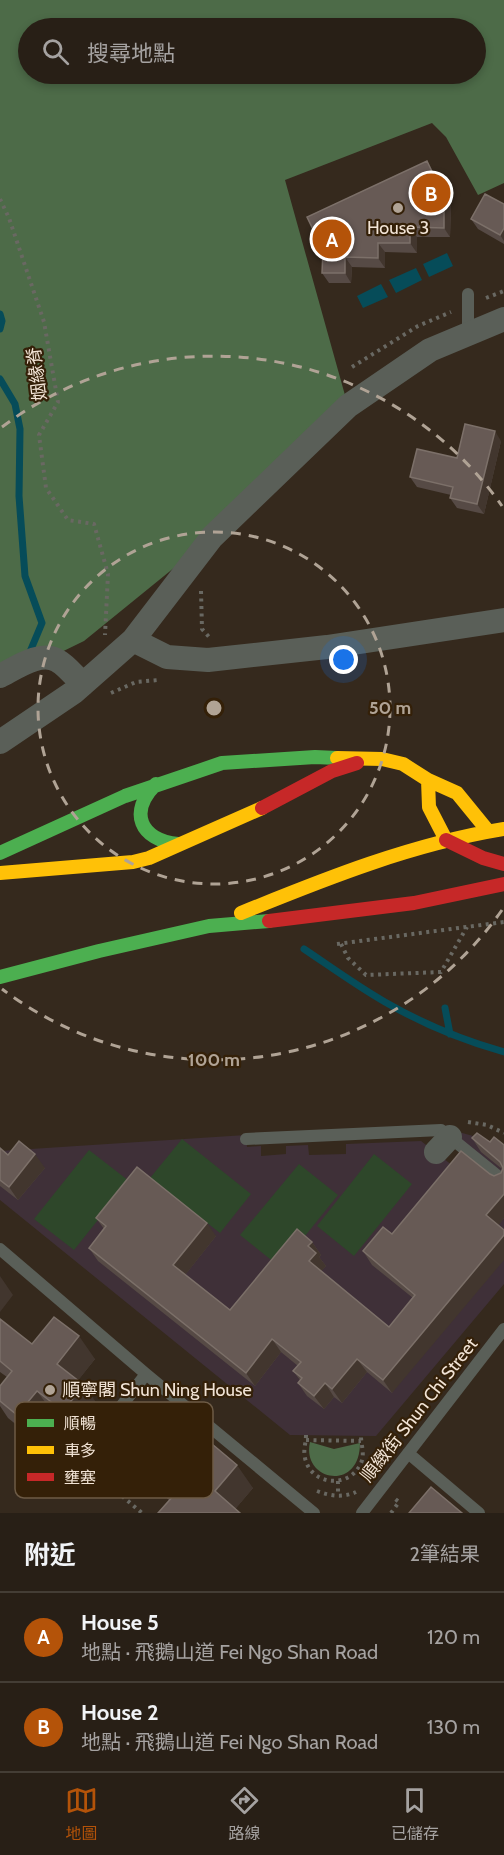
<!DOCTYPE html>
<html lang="zh-TW">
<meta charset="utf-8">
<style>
body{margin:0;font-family:Cabin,"Noto Sans TC",sans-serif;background:#342c23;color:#f1f3f6}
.you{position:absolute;left:344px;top:660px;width:21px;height:21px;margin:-15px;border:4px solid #fff;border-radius:50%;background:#1a73e8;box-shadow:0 0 0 9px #1a73e833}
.badge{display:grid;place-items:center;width:39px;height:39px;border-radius:50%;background:#b45309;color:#fff;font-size:20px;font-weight:700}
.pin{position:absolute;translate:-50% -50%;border:3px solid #fff;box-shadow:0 2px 6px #0006}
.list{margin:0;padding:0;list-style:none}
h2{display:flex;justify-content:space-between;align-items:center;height:78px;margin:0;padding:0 24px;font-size:26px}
h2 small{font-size:20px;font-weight:400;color:#a5a2a1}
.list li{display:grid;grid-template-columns:39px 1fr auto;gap:18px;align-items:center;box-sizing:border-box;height:90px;padding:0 24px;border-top:2px solid #443d35}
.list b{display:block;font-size:22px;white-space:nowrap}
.list p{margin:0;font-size:20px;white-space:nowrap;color:#a5a2a1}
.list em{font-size:20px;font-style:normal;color:#a5a2a1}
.icon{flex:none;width:33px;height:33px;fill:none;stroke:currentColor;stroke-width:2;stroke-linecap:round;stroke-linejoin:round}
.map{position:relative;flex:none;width:504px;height:1513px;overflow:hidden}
.search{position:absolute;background:#281f16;box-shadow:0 3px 9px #0003;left:18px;right:18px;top:18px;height:66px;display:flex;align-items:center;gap:15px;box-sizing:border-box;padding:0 21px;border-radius:33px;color:#a5a2a1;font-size:22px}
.sheet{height:258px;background:#281f16}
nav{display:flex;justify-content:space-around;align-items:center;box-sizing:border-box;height:84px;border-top:2px solid #443d35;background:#281f16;font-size:16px;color:#a5a2a1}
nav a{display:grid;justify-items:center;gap:3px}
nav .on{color:#b45309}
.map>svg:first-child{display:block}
</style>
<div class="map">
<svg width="504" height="1513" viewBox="0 0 504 1513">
<rect width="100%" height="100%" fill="#35291d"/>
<!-- education -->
<path fill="#3f3038" d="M459,1132L504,1145V1178L454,1137Z
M246,1135L247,1147L261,1146V1156L286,1154V1146L308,1145L309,1155L346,1154V1144L421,1141L457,1169L504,1191V1284L376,1436L290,1435L0,1200V1151Z"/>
<!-- green -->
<path fill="#2e472a" d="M182,1139L251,1194L220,1233L150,1178Z
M89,1150L129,1181L74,1250L34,1219Z
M374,1154L412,1184L354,1256L317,1226Z
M299,1164L338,1195L280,1267L240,1235Z"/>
<!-- forest -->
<path fill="#4d6b48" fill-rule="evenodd" d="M0,0H504V183L478,195L446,137L432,123L285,180L348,406L212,537L84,641L0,682ZM28,28H476V74H28Z
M310,1442L334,1449L360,1443C360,1493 301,1481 310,1442Z"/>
<!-- water -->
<path fill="#064c59" d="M447,253L453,266L429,277L423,264Z
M416,268L422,280L396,293L389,280Z
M381,284L388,297L363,308L357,296Z"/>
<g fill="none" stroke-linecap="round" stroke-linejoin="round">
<!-- stream -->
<path stroke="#064c59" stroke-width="7" d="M0,314L2,321L0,329
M0,379L15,404L20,429L19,496L25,576L42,623L29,654
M304,949C331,967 357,986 385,1002C423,1024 462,1040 504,1052
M445,1008L450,1034"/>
<!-- path -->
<path stroke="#696862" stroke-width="4" stroke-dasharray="3 4.5" stroke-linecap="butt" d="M0,199L9,218L44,322L58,402L39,435L46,488L68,520L94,524L108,574L105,635
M486,298L504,291
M352,367L418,326L451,312
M201,591L202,629L210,638
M111,693L136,682L158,680
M337,944L504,922
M341,944L348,958L366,975L441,972L467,927
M468,1122L487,1125L504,1133
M41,1428L93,1472
M306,1435C306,1443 303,1450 305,1458C311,1486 350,1489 361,1463C365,1454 361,1445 361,1436
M306,1440L361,1441
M338,1481V1496
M317,1491C330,1496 343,1498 356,1492
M122,1496L142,1513
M391,1513L399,1502L394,1498"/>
<!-- lane -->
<path stroke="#5a5f58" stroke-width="12" d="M468,333V294
M246,1139L441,1130L504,1181
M0,1249L146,1374L314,1513
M146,1374L106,1426C104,1436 102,1444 105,1454C112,1477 141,1488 162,1475C176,1467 194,1435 204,1420
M408,1453L479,1513
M362,1513L504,1329"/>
<!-- street -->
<path stroke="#5a5f58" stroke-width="24" d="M133,640L167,657L208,660L327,647L504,620
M0,676C16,668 41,650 58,661C67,666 75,677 83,684
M0,742L74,692L133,640L212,537L348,406L430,350L504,319
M436,1152L450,1137"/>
<!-- fast -->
<path stroke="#4caf50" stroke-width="14" d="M156,784C128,812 140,840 178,844
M0,853L125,796L222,763L315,757L337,758
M0,977L99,951L209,926L269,921"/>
<!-- slow -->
<path stroke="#ffc107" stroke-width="14" d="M337,758L382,759L403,764L428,780L457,793L488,831
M428,780L429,807L446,840
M0,873L133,862L149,858L262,808
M241,913C327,878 412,844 504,829"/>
<!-- jam -->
<path stroke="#c62828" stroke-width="14" d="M262,808L332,771L357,763
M446,840L483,858L504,864
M269,921L414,903L504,884"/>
</g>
<!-- wall -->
<path fill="#564a45" d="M433,171L451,207L450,237H417V253L385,252V268L352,267L351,283H329L322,273Z
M504,204V244L478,229L471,219Z
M501,441L484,514L457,508L450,498L451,495L417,487L410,477Z
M472,1138L504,1145V1218L498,1225L392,1393L367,1372L342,1403L334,1397L324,1409L307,1396L298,1383L300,1380L293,1371L298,1366L281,1352L255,1386L98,1261L89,1248L104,1229L96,1218L216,1236L185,1275L230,1310L312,1242L321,1255L319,1257L326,1266L321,1271L389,1327L413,1298L372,1265L363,1251L490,1174L494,1176L501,1173L502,1169L481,1152Z
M0,1148L8,1155L45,1168L18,1200L0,1186Z
M0,1319L32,1344L95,1359L78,1380L100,1408L79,1434L53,1413L33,1438L8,1418L0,1406V1386L7,1377L0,1372Z
M192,1467L253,1488L235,1509L169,1500L162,1494L146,1471Z"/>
<!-- shaded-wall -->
<path fill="#42362e" d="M427,161L433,171L451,207L450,237L444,228Z
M410,227L417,237V253L410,243Z
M504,228V241L500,235Z
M378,243L385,252V268L378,258Z
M345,257L352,267L351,283L345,273Z
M495,431L501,441L484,514L477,504Z
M35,1154L45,1168L18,1200L9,1187Z
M504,1194V1218L496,1229L486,1215Z
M207,1223L216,1236L182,1279L173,1265Z
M504,1235V1260L392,1393L383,1380Z
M312,1242L321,1255L319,1257L326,1266L318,1275L309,1261L308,1246Z
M0,1276L13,1295L0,1312Z
M79,1336L95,1359L73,1387L57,1364Z
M272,1339L281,1352L255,1386L246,1373Z
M357,1359L367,1372L342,1403L332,1389Z
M325,1383L334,1397L324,1409L314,1396Z
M84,1385L100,1408L79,1434L63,1411Z
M37,1391L53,1413L33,1438L17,1415Z
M237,1465L253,1488L232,1513L215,1491Z"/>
<!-- building -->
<path fill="#675a55" stroke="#7c7069" stroke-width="1.5" d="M427,161L444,197V228L410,227V243H378V258L345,257V273H322L323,250L307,217Z
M485,194L504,204V228L500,235L471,219Z
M465,424L495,431L477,504L450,498L453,487L410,477L417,449L457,458Z
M477,1133L490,1142L494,1137L504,1145V1194L486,1215L504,1230V1235L383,1380L357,1359L332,1389L325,1383L314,1396L298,1383L302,1378L293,1371L301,1362L272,1339L246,1373L89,1248L106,1226L96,1218L137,1167L207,1223L173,1265L230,1310L297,1229L312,1242L308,1246L316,1253L309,1261L389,1327L415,1295L363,1251L383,1227L392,1234L461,1151L490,1174L494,1176L501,1173L503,1168L500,1162L472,1138Z
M19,1141L35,1154L9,1187L0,1180V1148L8,1155Z
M54,1317L79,1336L57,1364L84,1385L63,1411L37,1391L17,1415L0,1401V1386L12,1371L0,1361V1319L32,1344Z
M212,1444L237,1465L215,1491L240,1513H158L174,1495L146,1471L168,1446L192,1467Z
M431,1487L462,1513H409Z"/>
<!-- distance rings -->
<g fill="none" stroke="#b0a395" stroke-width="3" stroke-dasharray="10 8">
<circle cx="214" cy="708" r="176"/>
<path d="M502 910A352 352 0 0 1 2 989M2 427A352 352 0 0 1 502 506"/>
</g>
<!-- markers -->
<g fill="#b0a395" stroke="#342008" stroke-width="2">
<circle cx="398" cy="208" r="6"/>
<circle cx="50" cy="1390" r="6"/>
</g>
<g text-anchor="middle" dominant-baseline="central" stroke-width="4.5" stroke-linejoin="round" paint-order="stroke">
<!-- poi labels -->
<g font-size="18" fill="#f2e4d6" stroke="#342008">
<text x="398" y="228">House 3</text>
<text x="62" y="1390" text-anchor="start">順寧閣 Shun Ning House</text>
</g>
<!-- street labels -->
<g font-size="18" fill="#f2e4d6" stroke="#342008">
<text transform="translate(37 374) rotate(-97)">姻緣脊</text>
<text transform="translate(419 1410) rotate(-52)">順緻街 Shun Chi Street</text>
</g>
</g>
<!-- legend -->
<rect x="15" y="1402" width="198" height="96" rx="9" fill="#342008" stroke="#6d5b46" stroke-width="1.5"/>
<rect x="27" y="1419" width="27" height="8" fill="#4caf50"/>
<rect x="27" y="1446" width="27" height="8" fill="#ffc107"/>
<rect x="27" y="1473" width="27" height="8" fill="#c62828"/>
<g font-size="16" fill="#f2e4d6">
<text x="64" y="1429">順暢</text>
<text x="64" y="1456">車多</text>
<text x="64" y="1483">壅塞</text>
</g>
<circle cx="214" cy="708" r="9" fill="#b0a395" stroke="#342008" stroke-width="3"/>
<g font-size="18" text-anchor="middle" font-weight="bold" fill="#b0a395" stroke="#342008" stroke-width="4.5" stroke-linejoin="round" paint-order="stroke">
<text x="390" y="714">50 m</text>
<text x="214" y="1066">100 m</text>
</g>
</svg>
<div class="you"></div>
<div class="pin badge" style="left:332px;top:239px">A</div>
<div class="pin badge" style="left:431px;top:193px">B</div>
<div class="search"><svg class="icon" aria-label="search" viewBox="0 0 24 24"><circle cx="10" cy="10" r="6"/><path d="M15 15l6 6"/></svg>搜尋地點</div>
</div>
<section class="sheet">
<h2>附近<small>2筆結果</small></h2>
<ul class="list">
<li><span class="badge">A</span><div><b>House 5</b><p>地點 · 飛鵝山道 Fei Ngo Shan Road</p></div><em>120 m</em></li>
<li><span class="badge">B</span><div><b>House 2</b><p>地點 · 飛鵝山道 Fei Ngo Shan Road</p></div><em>130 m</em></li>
</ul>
</section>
<nav>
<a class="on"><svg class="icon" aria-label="map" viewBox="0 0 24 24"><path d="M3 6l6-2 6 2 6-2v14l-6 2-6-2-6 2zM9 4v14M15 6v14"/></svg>地圖</a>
<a><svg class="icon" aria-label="directions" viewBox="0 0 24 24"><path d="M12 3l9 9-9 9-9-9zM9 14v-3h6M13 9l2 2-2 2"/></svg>路線</a>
<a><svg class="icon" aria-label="saved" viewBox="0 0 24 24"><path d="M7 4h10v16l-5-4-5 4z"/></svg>已儲存</a>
</nav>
